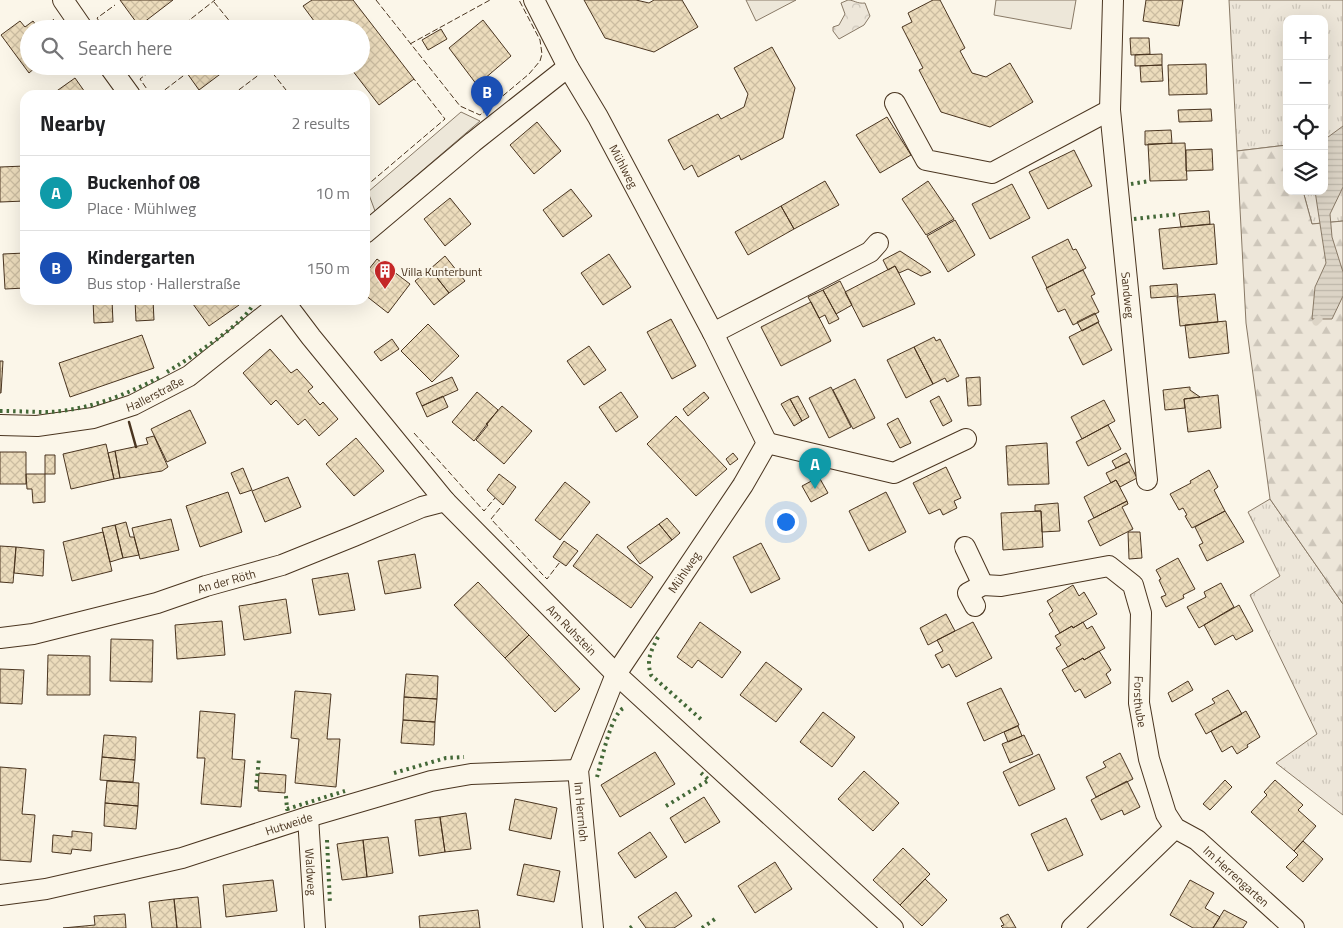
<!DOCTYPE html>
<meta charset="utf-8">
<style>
body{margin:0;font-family:"Titillium Web",sans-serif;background:#f6f6f6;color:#202124}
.controls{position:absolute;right:15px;top:15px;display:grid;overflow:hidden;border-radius:10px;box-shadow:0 5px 20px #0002}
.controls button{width:45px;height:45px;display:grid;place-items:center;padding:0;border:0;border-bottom:1px solid #e0e0e0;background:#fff;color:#202124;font:25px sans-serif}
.you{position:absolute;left:785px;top:521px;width:18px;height:18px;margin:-12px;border:4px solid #fff;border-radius:50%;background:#1a73e8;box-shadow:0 0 0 8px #1a73e833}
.badge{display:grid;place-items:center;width:32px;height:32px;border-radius:50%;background:#ea580c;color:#fff;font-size:16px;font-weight:700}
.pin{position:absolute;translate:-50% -41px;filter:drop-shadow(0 1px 2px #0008)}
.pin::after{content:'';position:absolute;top:26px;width:18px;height:15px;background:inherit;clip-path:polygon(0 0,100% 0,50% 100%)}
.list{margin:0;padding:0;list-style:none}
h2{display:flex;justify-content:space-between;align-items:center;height:65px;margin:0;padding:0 20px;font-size:21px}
h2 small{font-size:16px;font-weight:400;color:#757577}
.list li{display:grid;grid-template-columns:32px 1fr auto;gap:15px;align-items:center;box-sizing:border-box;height:75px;padding:0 20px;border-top:1px solid #e0e0e0}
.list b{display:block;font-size:19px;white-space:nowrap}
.list p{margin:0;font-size:16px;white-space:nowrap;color:#757577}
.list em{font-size:16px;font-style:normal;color:#757577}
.icon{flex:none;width:28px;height:28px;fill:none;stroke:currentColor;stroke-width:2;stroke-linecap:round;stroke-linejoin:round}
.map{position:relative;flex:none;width:1343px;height:928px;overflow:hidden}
.search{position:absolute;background:#fff;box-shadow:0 5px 20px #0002;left:20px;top:20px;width:350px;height:55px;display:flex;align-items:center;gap:12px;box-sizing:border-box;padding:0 18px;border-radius:28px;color:#757577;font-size:19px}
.panel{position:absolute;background:#fff;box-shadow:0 5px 20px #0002;left:20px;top:90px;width:350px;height:215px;border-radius:15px}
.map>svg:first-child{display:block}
</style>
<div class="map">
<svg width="1343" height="928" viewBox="0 0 1343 928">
<defs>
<pattern id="grass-tufts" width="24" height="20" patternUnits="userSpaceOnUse" patternTransform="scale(1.25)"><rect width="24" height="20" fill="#ede6d9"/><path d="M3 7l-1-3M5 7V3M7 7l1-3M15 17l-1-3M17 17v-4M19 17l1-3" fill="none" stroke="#cdc6ba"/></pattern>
<pattern id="forest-firs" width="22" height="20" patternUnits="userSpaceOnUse" patternTransform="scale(1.25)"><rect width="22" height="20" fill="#ede6d9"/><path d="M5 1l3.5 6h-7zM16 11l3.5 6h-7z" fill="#cdc6ba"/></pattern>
<pattern id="park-crowns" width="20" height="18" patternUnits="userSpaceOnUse" patternTransform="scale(1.25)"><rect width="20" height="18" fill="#ede6d9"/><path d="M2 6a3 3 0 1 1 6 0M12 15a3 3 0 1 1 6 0" fill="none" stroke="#cdc6ba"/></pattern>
<pattern id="water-rules" width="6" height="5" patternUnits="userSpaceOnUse" patternTransform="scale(1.25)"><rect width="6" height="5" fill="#dcd4c6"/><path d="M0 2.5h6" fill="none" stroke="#beb7aa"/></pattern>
<pattern id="building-cross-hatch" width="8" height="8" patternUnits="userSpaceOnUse" patternTransform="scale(1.25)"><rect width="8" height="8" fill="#ecdcbc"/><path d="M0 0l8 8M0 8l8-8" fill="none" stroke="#ccbda1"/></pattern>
</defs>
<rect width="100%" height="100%" fill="#fbf6e9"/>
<!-- grass -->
<path fill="url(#grass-tufts)" stroke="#887966" d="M1229,0H1343V221L1312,224L1303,191H1324V19H1287V145L1237,151Z
M1270,499L1343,604V815L1276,763L1317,734L1250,595L1280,576L1248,512Z"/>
<!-- forest -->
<path fill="url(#forest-firs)" stroke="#887966" d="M1287,145V191H1303L1312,224L1343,221V604L1270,499L1246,323L1237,151Z"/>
<!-- park -->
<path fill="url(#park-crowns)" stroke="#887966" d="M848,0C854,0 857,4 865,3L870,16L864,25L839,39L833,31V27L839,25L845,14L841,3Z"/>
<!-- parking -->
<path fill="#ede7d9" stroke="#887966" d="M746,0H796L756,21Z
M996,0H1076L1071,29L994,15Z
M461,112L480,121L375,211L368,192Z"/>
<!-- water -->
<path fill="url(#water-rules)" stroke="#887966" d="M1343,126V187L1330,214L1332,237L1343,272V296L1332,319H1312L1315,287L1326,263L1315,191H1324V140Z"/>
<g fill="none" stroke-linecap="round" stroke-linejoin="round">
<!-- stream -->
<path stroke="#dcd4c6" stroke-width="7" d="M1316,322L1319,319"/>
</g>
<!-- building -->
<path fill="url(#building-cross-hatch)" stroke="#4a3520" d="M120,0H173L139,26Z
M312,0H353L414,79L379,105L349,66H361V29H320L303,6Z
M584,0H636L649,3L654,0H682L698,27L654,52L605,38Z
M933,0H940L965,48L960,51L972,73L986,77L1010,63L1033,102L990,127L941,112L919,70L923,68L902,27L912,22L908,13Z
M1146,0H1183L1179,26L1143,21Z
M483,20L511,56L477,85L449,48Z
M20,21L25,27L33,21L39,29H29V66H43L36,67L29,73L1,35Z
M441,29L447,39L428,50L422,40Z
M1130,38H1149L1150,54L1131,55Z
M772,47L795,88L783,138L741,160L739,155L698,177L692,165L684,170L668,140L718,114L721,119L744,107L748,94L734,68Z
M1162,54V65L1135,66V55Z
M1206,64L1207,94L1169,95L1168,65Z
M1162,65L1163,81L1141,82L1140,66Z
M182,66H231L199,90Z
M75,78L87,95H51Z
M1211,109L1212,121L1179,122L1178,110Z
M887,117L911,155L880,173L856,135Z
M537,122L561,151L534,174L510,145Z
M1171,130L1172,143L1145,145V131Z
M1185,143L1187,180L1150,181L1148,144Z
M1212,149L1213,170L1186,171V150Z
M1074,150L1092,186L1048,209L1029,172Z
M25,166V201L0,202V167Z
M825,181L839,205L794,229L781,206Z
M928,181L954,219L926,235L902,199Z
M1012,184L1030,218L990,239L972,204Z
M571,189L592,216L563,237L543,210Z
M450,198L471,224L445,246L424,219Z
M781,206L794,229L748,255L735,232Z
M1209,211L1210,224L1181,227L1179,214Z
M955,220L975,255L948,272L927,236Z
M1214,224L1217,264L1163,269L1159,229Z
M1068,239L1073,250L1076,249L1086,268L1047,288L1032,257Z
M900,251L926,268L931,272L921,276L908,269L899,273L895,266L888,270L883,260Z
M25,253V288L5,289L3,254Z
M609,254L631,287L603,305L581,273Z
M445,256L465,281L449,293L430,269Z
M377,259L410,284L388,313L365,295V274Z
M895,266L915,304L863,327L845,292Z
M430,269L449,293L434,305L415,281Z
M1083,270L1095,294L1091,296L1099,312L1073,325L1065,309L1058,312L1046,288Z
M840,281L852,305L836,314L823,290Z
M1177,284L1178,296L1151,298L1150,286Z
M823,290L839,319L829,324L825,315L819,318L808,297Z
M1215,294L1218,322L1180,326L1177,297Z
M93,300H112L113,322L94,323Z
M135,300H153L154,320L136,321Z
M190,300H236L239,305L209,326Z
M811,302L831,341L781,366L761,327Z
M1095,313L1099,322L1082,331L1077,322Z
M671,319L696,366L672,379L647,332Z
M1226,321L1229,353L1189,358L1185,325Z
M1098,322L1112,350L1083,365L1069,337Z
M428,324L459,356L432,382L401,351Z
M142,335L154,368L70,397L59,363Z
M934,337L936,341L940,339L959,376L947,382L945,378L933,384L914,347Z
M392,339L399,349L381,361L374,352Z
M589,346L606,370L584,385L567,361Z
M914,347L933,384L906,398L887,360Z
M270,349L291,373L297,369L313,387L308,391L320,405L323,402L338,419L319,436L305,419L298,425L276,400L271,405L243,373Z
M0,361H3L1,393H0Z
M452,377L458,390L422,406L416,393Z
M980,377L981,405L968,406L966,378Z
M855,379L875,418L853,429L833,390Z
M831,387L851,427L829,438L809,398Z
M1190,387V390L1200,397L1184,399L1185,408L1165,410L1163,390Z
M477,392L498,410L474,441L452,422Z
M621,392L638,417L616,432L599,407Z
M704,392L709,398L688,416L683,409Z
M1218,395L1221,428L1188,432L1184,399Z
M443,396L448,407L427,417L422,406Z
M798,396L809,417L802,421L790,399Z
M939,396L952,421L943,426L930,401Z
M790,399L802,421L794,426L781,404Z
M1104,400L1115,421L1082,439L1071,417Z
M502,406L532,431L504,464L476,440L488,425L486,424Z
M190,410L206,443L167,462L151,429Z
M676,416L727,469L696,496L647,444Z
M898,418L911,443L900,448L887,424Z
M1108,425L1121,449L1088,466L1076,442Z
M154,436L168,467L162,471L120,478L115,451L148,444L146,438Z
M356,438L384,471L354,496L326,464Z
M1047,443L1049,484L1008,485L1006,446Z
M106,444L114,479L71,489L63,454Z
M115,451L120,478L114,479L108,453Z
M0,452H26V484H0Z
M733,453L738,459L730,465L726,459Z
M1126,453L1130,461L1116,468L1112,461Z
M45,455H55V474H45Z
M1129,462L1137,478L1120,487L1116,480L1111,483L1106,473Z
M946,467L961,498L954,501L957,508L943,515L940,509L929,514L913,483Z
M243,468L252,490L240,494L231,473Z
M1209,470L1218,487L1214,490L1225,511L1192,528L1185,516L1187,515L1183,508L1179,510L1170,494L1191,483L1190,481Z
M26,474H45V502L33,503L32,489H27Z
M499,474L516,487L503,505L487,490Z
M288,477L301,507L265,522L252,491Z
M819,477L828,493L811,502L802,486Z
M1116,480L1127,501L1094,518L1084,497Z
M565,482L590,502L560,540L535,520Z
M228,492L242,532L200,547L186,506Z
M886,492L906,532L869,551L849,511Z
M1127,501L1128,504L1122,507L1133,529L1100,546L1088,521Z
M1058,503L1060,531L1042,532L1041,511H1035V505Z
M1041,511L1043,547L1003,550L1001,513Z
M1225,511L1244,542L1207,561L1199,545L1203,543L1195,527Z
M667,518L680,533L672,540L659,524Z
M171,519L179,550L140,559L132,528Z
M126,522L130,537H134L139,555L123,558L115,525Z
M659,524L672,540L640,564L627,547Z
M115,525L123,558L110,562L102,528Z
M103,532L112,571L72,581L63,542Z
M1128,532H1140L1142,558L1129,559Z
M597,534L653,577L631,608L573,566Z
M564,541L578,551L566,566L553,557Z
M761,543L780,579L751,593L733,557Z
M0,546L16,547L13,583L0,582Z
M16,547L44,550L43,576L14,573Z
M415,554L421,588L385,594L378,561Z
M1178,558L1195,589L1183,595L1184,598L1166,607L1161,597L1166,595L1159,580L1161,579L1156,570Z
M348,573L355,610L319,615L312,579Z
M478,582L529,635L505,658L454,605Z
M1221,583L1234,607L1199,628L1187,607L1206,597L1204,592Z
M1073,585L1079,596L1084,592L1097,614L1073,628L1072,626L1060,633L1049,614L1053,611L1047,601Z
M286,599L291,633L244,640L239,606Z
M1239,605L1253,631L1236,640L1233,635L1215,645L1204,625Z
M946,614L955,631L928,645L920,628Z
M222,621L225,655L177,659L175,625Z
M700,622L741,652L722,678L698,660L692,668L677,657Z
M973,622L992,658L956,677L949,664L942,668L935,655L943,651L937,640Z
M1083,622L1087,629L1092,626L1105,648L1084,660L1083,658L1068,667L1056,648L1061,645L1055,636L1072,626L1073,628Z
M529,635L580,689L555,712L505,658Z
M111,639L153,640L152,682L110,681Z
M1099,651L1111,670L1106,674L1111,683L1085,698L1080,689L1075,692L1062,670L1083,658L1084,660Z
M48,655L90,656V695H47Z
M766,662L802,689L776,722L740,695Z
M0,669L24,670L22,704L0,703Z
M406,674L438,676L437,699L404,697Z
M1188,681L1193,690L1172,702L1168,693Z
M1001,688L1019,725L984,741L967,703Z
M1228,690L1242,714L1206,734L1195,714L1215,703L1212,699Z
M295,691L331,694L327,739H340L336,787L295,783L299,739L291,738Z
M404,697L437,699L435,722L403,720Z
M200,711L235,714L232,759L245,760L241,807L201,804L205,758H197Z
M1246,711L1260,737L1247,745L1248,747L1237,754L1232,746L1222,752L1211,731Z
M823,712L855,737L832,767L800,742Z
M403,720L435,722L434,745L401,743Z
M1018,726L1022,736L1008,742L1004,732Z
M104,735L136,737L135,760L102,757Z
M1024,735L1033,754L1010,763L1002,744Z
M655,752L675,784L620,817L601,785Z
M1120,753L1133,779L1096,797L1086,777L1106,767L1103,762Z
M1039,754L1055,789L1019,806L1003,772Z
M102,757L135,760L133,782L100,780Z
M0,767L26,769L22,814L35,815L31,862L0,860Z
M864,771L899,803L873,831L838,799Z
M259,773L286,775L285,793L258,791Z
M1225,780L1232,787L1210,810L1203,804Z
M1275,780L1303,805L1298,810L1316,826L1294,851L1251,812L1267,795L1264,792Z
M107,781L139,783L138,806L105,803Z
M1127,781L1140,807L1124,815L1122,810L1101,820L1091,800Z
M704,797L720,822L685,843L670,818Z
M515,799L557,808L551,839L509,830Z
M105,803L138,806L136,829L104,826Z
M466,813L471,849L445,852L440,817Z
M440,817L445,852L419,856L415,820Z
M1066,818L1083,855L1048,871L1031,834Z
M72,831L92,833L91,851L72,849L71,854L52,852L53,835L72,837Z
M650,832L667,857L635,878L618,853Z
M388,837L393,873L367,877L363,840Z
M363,840L367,877L342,880L337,844Z
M1303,841L1323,859L1303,882L1286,867L1298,855L1294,851Z
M903,848L930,874L900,905L873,880Z
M775,862L792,889L755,913L738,886Z
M524,864L560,871L554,902L517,895Z
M925,879L947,900L922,926L900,905Z
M273,880L277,911L226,917L223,885Z
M1190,880L1214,893L1205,908L1220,917L1213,928H1193L1170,915Z
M676,892L692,916L674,928H646L638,917Z
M198,897L201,928H177L174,899Z
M174,899L177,928H152L149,902Z
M478,910L480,928H420L419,916Z
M1224,910L1247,922L1243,928H1213Z
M125,914L126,928H63L95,925L94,916Z
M1008,914L1016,928H1003L1001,926L1004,925L1000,918Z"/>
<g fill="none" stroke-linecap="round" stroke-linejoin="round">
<!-- minor casing -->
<g stroke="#4a3520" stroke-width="22">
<g id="minor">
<path d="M63,0L83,29"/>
<path id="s1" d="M534,0L568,67L598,117L713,333L767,443L743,485L616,674L578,770L593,928"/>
<path id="s2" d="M1113,0L1110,110L1147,480"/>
<path d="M109,66L130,95"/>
<path d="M895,103L926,160L992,173L1110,110"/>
<path d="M365,233L473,142L568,67"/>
<path id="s3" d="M283,300L311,337L445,501L616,674L893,928"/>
<path d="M713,333L870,252L878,243"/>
<path id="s4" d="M0,425L37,426L93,418L133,405L189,376L284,300"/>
<path d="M767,443L894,473L966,439"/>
<path d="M965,547L983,585"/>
<path id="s5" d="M975,606L968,593L983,585L1001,586L1109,566L1133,585L1141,613L1139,703L1149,759L1166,814L1175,828L1197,840L1294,928"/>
<path id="s6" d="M0,638L33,634L157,603L206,586L282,565L354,536L422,507L445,501"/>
<path id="s7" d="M308,817L315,928"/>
<path id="s8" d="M0,895L46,889L182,858L308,817L431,781L471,774L578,770"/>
<path d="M1072,928L1175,828"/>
</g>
</g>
<!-- minor -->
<use href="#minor" stroke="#fbf6e9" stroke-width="20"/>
<!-- hedge -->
<path stroke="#436837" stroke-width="4" stroke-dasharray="2.5 4" stroke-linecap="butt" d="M1131,184L1150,181
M1134,219L1179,214
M167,372C188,359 249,322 255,300
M0,411C16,411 31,412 47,412C86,411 128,394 162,376
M658,637C651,651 646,660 651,675L703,721
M394,773L446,758L464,757
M597,777C601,763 611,713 624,708
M256,789L259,758
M286,796L287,809L345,791
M666,806L709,780L701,773
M327,840L330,904
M630,928L633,926
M702,928L715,919"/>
<!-- fence -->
<path stroke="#4a3520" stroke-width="1" stroke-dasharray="6 2.5" stroke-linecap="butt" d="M376,0L460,106L480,115L529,74L540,61L542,54L540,40L519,0
M214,2L236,29
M53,19L60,29
M104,29L97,18L115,5
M178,29L215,0
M410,44L490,0
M150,66L153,69L140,79L151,95
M267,66L290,95
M158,95L187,73
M232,95L268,68
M365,187L445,119L414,79
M365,198L368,209L365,212
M414,433L484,511L495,498
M500,508L491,519L542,574L547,579L560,562"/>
<!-- wall -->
<path stroke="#4a3520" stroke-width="2.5" d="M129,422L136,447"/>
</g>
<!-- icons -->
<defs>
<g id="building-pin" transform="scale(1.125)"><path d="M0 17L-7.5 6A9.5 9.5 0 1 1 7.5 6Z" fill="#c62828" stroke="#fbf6e9"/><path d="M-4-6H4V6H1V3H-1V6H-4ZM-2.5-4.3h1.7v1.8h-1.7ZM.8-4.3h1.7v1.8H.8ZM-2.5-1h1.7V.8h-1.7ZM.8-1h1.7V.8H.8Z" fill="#fff"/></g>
</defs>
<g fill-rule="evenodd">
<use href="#building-pin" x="385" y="271"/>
</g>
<g text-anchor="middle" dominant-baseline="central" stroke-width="4" stroke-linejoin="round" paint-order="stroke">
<!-- street labels -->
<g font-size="12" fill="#4a3520" stroke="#fbf6e9">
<text stroke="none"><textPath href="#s1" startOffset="189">Mühlweg</textPath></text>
<text stroke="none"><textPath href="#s2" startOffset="296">Sandweg</textPath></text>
<text stroke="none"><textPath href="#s4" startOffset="160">Hallerstraße</textPath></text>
<text transform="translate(684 572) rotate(-56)">Mühlweg</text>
<text stroke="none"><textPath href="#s6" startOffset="234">An der Röth</textPath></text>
<text stroke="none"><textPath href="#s3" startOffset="439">Am Ruhstein</textPath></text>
<text stroke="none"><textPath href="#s5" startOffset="308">Forsthube</textPath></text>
<text stroke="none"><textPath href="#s1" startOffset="922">Im Herrnloh</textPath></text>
<text stroke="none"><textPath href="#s8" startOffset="298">Hutweide</textPath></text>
<text stroke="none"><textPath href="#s7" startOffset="55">Waldweg</textPath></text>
<text stroke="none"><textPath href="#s5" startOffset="519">Im Herrengarten</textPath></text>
</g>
<!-- poi labels -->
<g font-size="12" fill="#4a3520" stroke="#fbf6e9" text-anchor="start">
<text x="401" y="271">Villa Kunterbunt</text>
</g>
</g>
</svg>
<div class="controls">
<button>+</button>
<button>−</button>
<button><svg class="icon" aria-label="locate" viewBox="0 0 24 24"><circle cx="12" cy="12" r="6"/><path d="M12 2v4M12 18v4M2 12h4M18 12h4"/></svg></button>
<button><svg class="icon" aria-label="layers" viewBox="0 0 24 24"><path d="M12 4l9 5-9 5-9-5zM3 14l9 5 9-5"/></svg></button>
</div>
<div class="you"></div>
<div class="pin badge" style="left:815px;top:489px;background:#0f9aa8">A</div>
<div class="pin badge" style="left:487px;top:117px;background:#1a4fb4">B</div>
<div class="search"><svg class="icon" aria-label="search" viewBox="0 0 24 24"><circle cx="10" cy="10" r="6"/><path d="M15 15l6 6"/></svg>Search here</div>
<section class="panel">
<h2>Nearby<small>2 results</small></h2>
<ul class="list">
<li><span class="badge" style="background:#0f9aa8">A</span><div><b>Buckenhof 08</b><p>Place · Mühlweg</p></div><em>10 m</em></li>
<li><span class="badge" style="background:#1a4fb4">B</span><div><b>Kindergarten</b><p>Bus stop · Hallerstraße</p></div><em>150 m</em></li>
</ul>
</section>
</div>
